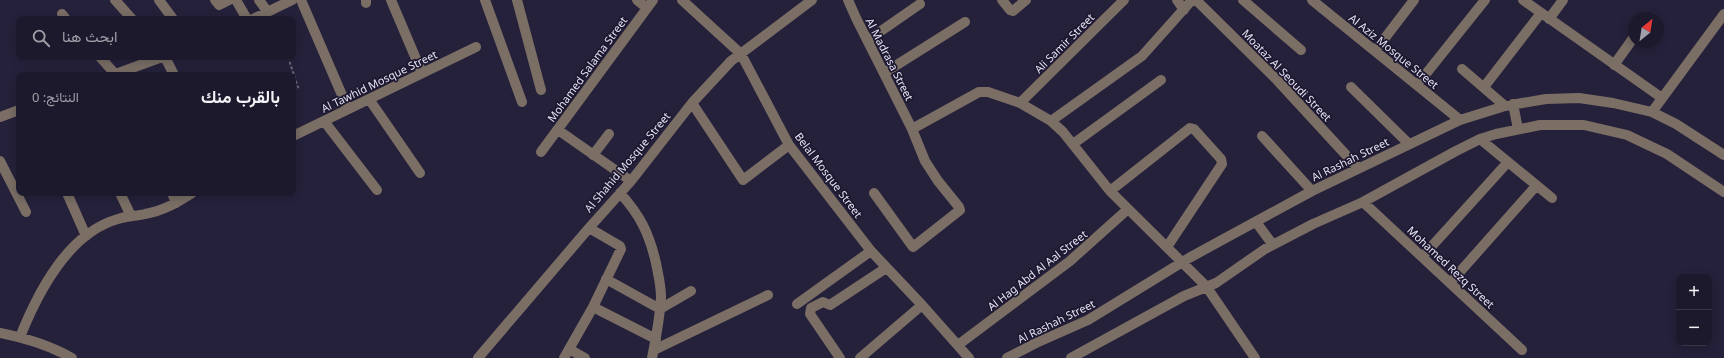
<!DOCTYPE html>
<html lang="ar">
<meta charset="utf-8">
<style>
body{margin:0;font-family:"Noto Sans",Vazirmatn,sans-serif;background:#292638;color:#f1f3f6;direction:rtl}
.controls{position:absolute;right:12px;bottom:12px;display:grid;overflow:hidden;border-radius:8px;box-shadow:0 2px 10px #0003}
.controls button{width:36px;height:36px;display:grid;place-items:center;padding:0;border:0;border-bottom:1px solid #3a3848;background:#1c192c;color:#f1f3f6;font:20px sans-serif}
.compass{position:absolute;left:1628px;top:12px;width:36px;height:36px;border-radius:50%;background:#1c192c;box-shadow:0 2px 10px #0003;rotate:30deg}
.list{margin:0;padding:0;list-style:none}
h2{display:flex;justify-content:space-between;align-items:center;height:52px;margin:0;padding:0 16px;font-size:17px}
h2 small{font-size:13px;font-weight:400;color:#a0a0a9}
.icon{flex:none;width:22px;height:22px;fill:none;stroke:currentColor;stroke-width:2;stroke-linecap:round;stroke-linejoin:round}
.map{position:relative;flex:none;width:1724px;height:358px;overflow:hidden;direction:ltr}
.search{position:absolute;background:#1c192c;box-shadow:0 2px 10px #0003;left:16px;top:16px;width:280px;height:44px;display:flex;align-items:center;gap:10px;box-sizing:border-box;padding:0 14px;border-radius:8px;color:#a0a0a9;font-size:15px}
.panel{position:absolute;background:#1c192c;box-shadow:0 2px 10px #0003;left:16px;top:72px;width:280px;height:124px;border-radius:8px;direction:rtl}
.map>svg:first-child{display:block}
</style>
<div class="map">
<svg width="1724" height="358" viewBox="0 0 1724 358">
<rect width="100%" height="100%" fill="#26213b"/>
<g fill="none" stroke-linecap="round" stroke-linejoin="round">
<!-- path -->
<path stroke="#6b677e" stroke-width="2" stroke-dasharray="3 2" stroke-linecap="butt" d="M288,57L299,90"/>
<!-- minor -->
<path stroke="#7a6e65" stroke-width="10" d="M115,0L132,19
M159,0L173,19
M215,0L219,5L229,0
M236,0L247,19
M259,0L267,11
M301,0L348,109
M366,0V3
M391,0L422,73
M485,0L522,102
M517,0L541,90
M637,0L647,8
M682,0L741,54L789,145L871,251L922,305L969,358
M848,0L856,18L912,129L925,161L938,181L959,207L960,210L913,247L874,193
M1002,0L1010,10L1013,11L1026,0
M1177,0L1184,10
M1196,0L1277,80L1358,168
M1243,0L1301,50
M1312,0L1460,120
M1523,0L1662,98
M62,14L66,19
M253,19L292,0
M1549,19L1563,0
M868,40L920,4
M1375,51L1414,0
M100,57L116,75
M165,57L174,75
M1614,65L1634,37
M1462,69L1505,106
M884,73L965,22
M113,75L162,57
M1417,85L1485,0
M1351,87L1409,144
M1484,87L1541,13
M369,99L420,173
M692,103L743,180L789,145
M1020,103L1124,0
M1513,104L1518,129
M1652,112L1724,14
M0,117L19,110
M324,121L377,190
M1051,121L1142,56L1192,0
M912,129L979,92H988L1020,103L1051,121L1063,132L1110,191L1206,286L1255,358
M558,130L631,181
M293,136L476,47
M1262,136L1312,191
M1480,139L1552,198
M1073,144L1161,80
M541,152L653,0
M593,155L609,134
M0,161L26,212
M1110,191L1190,128L1194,129L1221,159L1222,164L1167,247
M67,193L86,236
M120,193L131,216
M172,193L176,203
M620,193C640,215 649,233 656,263C658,274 661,285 661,297C660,317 656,338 652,358
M1363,202L1522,350
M1256,222L1273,245
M1422,257L1508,162
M606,279L660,309L691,291
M1450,283L1536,186
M797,304L871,251
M593,307L656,339
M0,333C25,338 49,345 72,358
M20,337C38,292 68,233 118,219C127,216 137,216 145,214C163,211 178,202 192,193
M958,345L1070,261L1128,209
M569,349L585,358
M654,350L768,295
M478,358L589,228L631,181L692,103L731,61L812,0
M564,358L593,307L621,249L620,246L589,228
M840,358L810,314L811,308L823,302L830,305L886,268
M860,358L922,305
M1007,358L1036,343L1088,320L1189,258L1312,191L1460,120L1505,106L1546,99L1579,98L1613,103L1652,112L1676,124L1724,155
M1071,358L1184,296L1216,283L1265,249L1313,224L1363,202L1456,151L1480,139L1496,134L1540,125H1584L1627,135L1667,154L1724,192"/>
</g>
<g text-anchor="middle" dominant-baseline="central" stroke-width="3.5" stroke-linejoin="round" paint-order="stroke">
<!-- street labels -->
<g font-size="11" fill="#e5e3f4" stroke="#1d1830">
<text transform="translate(1064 43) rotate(-45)">Ali Samir Street</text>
<text transform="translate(1394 51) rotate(39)">Al Aziz Mosque Street</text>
<text transform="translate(890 59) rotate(63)">Al Madrasa Street</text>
<text transform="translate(587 69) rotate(-54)">Mohamed Salama Street</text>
<text transform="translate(1287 75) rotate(46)">Moataz Al Seoudi Street</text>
<text transform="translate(379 81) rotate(-26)">Al Tawhid Mosque Street</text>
<text transform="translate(1350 159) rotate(-26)">Al Rashah Street</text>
<text transform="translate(627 162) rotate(-50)">Al Shahid Mosque Street</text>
<text transform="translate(829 175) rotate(53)">Belal Mosque Street</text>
<text transform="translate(1451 267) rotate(43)">Mohamed Rezq Street</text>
<text transform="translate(1037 270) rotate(-38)">Al Hag Abd Al Aal Street</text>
<text transform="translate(1056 321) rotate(-26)">Al Rashah Street</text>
</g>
</g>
</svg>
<div class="controls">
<button>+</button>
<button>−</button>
</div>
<svg class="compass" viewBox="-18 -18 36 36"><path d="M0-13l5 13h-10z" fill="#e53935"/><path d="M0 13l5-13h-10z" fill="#a0a0a9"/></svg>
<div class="search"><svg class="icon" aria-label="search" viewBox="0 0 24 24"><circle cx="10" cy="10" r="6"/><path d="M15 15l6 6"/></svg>ابحث هنا</div>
<section class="panel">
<h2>بالقرب منك<small>النتائج: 0</small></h2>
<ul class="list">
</ul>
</section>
</div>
